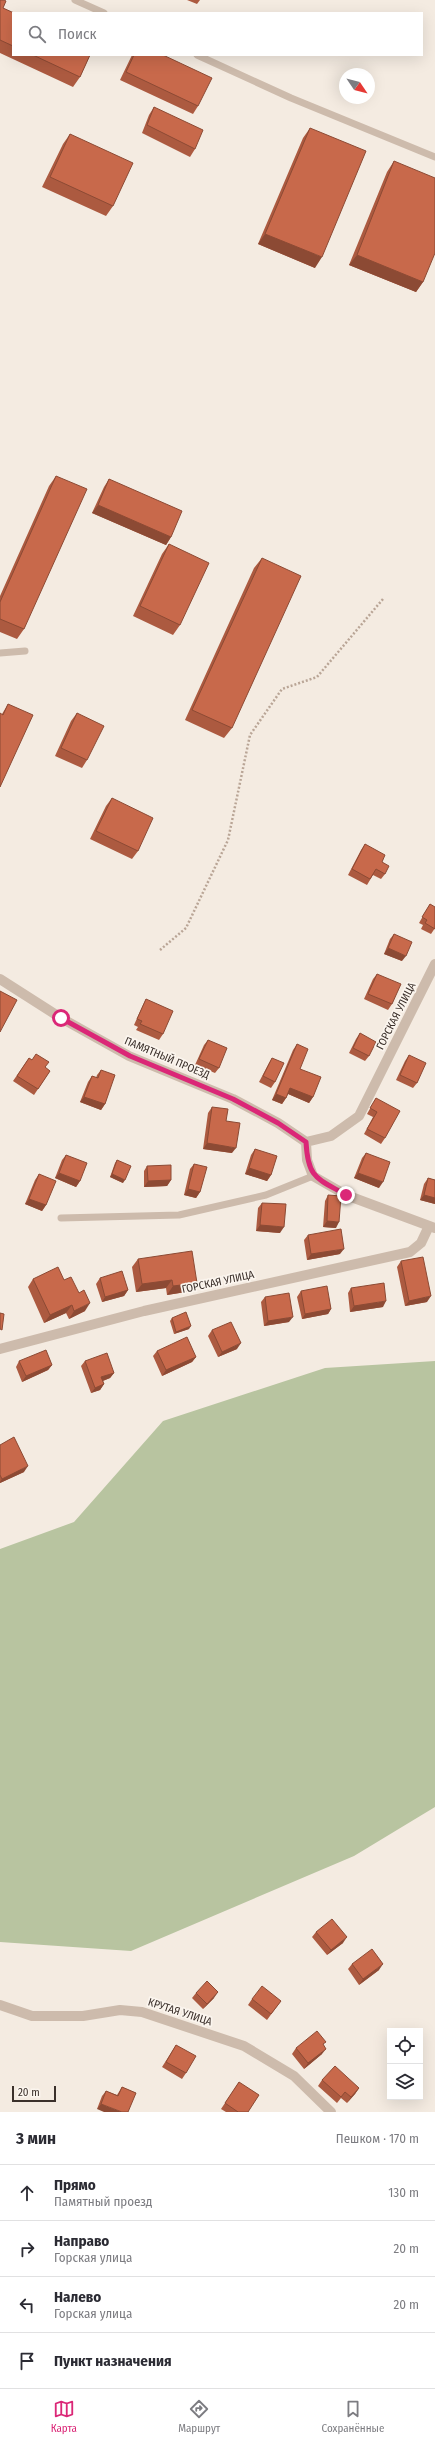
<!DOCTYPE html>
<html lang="ru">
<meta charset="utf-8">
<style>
body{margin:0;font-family:"Fira Sans Condensed",sans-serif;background:#f7f7f7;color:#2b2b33}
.controls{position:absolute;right:12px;bottom:12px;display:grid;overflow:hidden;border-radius:0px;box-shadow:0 4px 16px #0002}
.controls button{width:36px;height:36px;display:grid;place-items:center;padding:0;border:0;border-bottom:1px solid #e1e1e2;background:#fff;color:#2b2b33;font:20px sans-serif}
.compass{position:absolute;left:339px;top:68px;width:36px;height:36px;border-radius:50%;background:#fff;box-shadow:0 4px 16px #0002;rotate:125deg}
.scale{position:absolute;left:12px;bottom:10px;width:44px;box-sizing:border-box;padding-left:4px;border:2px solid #3b302b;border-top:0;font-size:11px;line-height:14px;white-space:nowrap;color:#3b302b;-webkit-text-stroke:3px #fbf5ee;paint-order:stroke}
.stop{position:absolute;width:12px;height:12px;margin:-9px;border:3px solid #db2777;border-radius:50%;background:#fff}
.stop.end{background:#db2777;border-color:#fff;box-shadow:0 1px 4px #0008}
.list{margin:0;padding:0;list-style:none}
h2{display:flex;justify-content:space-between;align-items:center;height:52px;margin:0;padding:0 16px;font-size:17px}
h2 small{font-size:13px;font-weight:400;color:#7c7c81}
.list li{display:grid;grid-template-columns:26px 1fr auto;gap:12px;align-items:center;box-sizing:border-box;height:56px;padding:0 16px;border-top:1px solid #e1e1e2}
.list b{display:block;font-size:15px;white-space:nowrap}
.list p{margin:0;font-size:13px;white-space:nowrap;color:#7c7c81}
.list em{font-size:13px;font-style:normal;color:#7c7c81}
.icon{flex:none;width:22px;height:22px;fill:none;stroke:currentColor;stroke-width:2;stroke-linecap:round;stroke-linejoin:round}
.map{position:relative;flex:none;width:435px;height:2112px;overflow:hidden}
.search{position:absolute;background:#fff;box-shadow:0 4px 16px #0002;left:12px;right:12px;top:12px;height:44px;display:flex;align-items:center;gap:10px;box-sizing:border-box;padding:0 14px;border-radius:0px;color:#7c7c81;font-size:15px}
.sheet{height:276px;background:#fff}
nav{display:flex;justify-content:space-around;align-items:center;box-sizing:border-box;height:56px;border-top:1px solid #e1e1e2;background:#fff;font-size:11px;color:#7c7c81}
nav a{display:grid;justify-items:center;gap:2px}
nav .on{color:#db2777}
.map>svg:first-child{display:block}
</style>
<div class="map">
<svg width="435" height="2112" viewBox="0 0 435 2112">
<rect width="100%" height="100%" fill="#f4ebe1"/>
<!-- green -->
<path fill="#b8c4a0" d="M435,1361V1807L354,1856L131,1951L0,1942V1549L74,1522L163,1421L325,1368Z"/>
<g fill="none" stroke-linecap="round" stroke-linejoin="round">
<!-- path -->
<path stroke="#b9a596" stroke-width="2.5" stroke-dasharray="2 2" stroke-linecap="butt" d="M160,950L186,928L228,840L250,735L282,689L317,677L383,599"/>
<!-- lane -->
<path stroke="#cdbbac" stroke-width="7" d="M75,0L104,13
M197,55L291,98L435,157
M0,653L25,651
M61,1218L179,1215L266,1195L313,1176"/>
<!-- street -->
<path stroke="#cdbbac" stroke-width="10" d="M0,979L61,1018L129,1056L233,1099L278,1123L306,1142
M306,1142L331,1136L359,1116L435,964
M306,1142L307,1160L313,1176L346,1195L435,1228
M0,1349L144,1311L410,1252L421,1243L429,1226
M0,2005L32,2016H83L120,2010L142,2012L244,2046L294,2076L331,2112"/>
</g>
<!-- wall -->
<path fill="#ac5a40" d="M0,0L3,8L13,13V55H90L80,77L73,87L0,53Z
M187,0H200L197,4Z
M132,55H163L198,106L193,114L120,80Z
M154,107L195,149L190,157L142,133L149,115Z
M310,128L315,268L258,244L303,138Z
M70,134L113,206L106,216L42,187L63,144Z
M394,161L423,282L416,292L349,265L387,172Z
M56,476L24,629L17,639L0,632V596L49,486Z
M109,479L171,537L166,545L92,513L104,487Z
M169,544L180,625L173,635L133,616L162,554Z
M262,558L232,728L224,738L185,720L254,568Z
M8,704L0,787L2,714Z
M77,713L87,760L82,768L55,756L71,721Z
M112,798L138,851L132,859L90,839L106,806Z
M365,844L382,862L385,874L381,879L373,875L367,885L348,875L361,850Z
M430,904L435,928L431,934L421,929L423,925L419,923Z
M394,934L402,961L384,954L390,939Z
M377,974L392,1004L388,1010L364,999L373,979Z
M146,999L163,1034L159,1040L136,1030L138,1027L134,1025L143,1005Z
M360,1033L369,1056L365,1061L349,1053L356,1039Z
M208,1040L219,1068L215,1073L195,1065L204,1045Z
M297,1044L300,1069L313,1097L309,1103L288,1094L286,1098L282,1104L272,1100L293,1050Z
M409,1055L417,1083L413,1088L396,1080L405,1061Z
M29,1058L50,1071L34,1095L13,1081Z
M272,1058L275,1082L271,1088L259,1082L269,1063Z
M101,1070L105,1104L101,1110L80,1102L88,1082L92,1076L96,1078L97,1075Z
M376,1098L385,1138L381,1144L364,1134L373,1117L367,1114Z
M212,1107L232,1153L203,1149L208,1113Z
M255,1149L271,1175L267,1181L245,1174L251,1155Z
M366,1153L379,1188L354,1178L362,1158Z
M66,1155L80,1181L76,1187L55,1178L62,1160Z
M117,1160L123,1183L110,1177L115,1163Z
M194,1164L200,1192L196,1198L184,1195L190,1169Z
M147,1166L171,1180L167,1186L144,1187V1171Z
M39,1174L46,1205L42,1211L25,1204L35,1180Z
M428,1178L435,1180V1204L420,1200L424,1184Z
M328,1195L336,1228L323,1227L325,1201Z
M262,1203L280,1233L256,1231L258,1208Z
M308,1235L340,1254L307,1260L304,1240Z
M138,1259L192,1291L167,1295L166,1288L136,1292L132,1267Z
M401,1261L427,1302L405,1306L397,1267Z
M100,1278L128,1290L124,1296L102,1302L96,1284Z
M33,1279L64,1280L85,1311L69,1319L66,1313L44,1323L28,1287Z
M351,1288L383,1307L350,1312L348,1293Z
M301,1291L331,1309L328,1314L302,1319L297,1297Z
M265,1297L289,1322L264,1326L261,1302Z
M172,1318L189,1329L174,1334L170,1321Z
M212,1330L237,1349L218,1357L208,1336Z
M157,1351L196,1357L192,1362L162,1376L153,1356Z
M19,1361L52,1365L48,1370L22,1382L16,1367Z
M85,1361L114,1373L110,1378L103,1381L104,1384L100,1390L91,1393L81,1366Z
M0,1445L24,1472L0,1483Z
M316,1932L343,1943L327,1955L312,1937Z
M352,1964L379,1970L359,1985L348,1969Z
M196,1993L214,1998L203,2009L192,1998Z
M252,1999L281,2001L267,2020L248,2005Z
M176,2045L186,2073L182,2079L162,2067Z
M296,2048L322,2054L304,2069L292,2054Z
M322,2080L359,2088L355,2094L347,2103L341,2098L337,2103L318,2086Z
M239,2082L248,2112H226L221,2109Z
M122,2087L136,2093L97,2109L102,2096L106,2091L117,2095Z"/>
<!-- shaded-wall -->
<path fill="#8c4a34" d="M265,234L322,257L315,268L258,244Z
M357,255L423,282L416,292L349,265Z
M98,505L171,537L166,545L92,513Z
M388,948L406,956L402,961L384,954Z
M290,1088L313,1097L309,1103L286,1093Z
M276,1094L286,1098L282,1104L272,1100Z
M84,1097L105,1104L101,1110L80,1102Z
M207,1143L236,1148L232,1153L203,1149Z
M249,1168L271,1175L267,1181L245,1174Z
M59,1173L80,1181L76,1187L55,1178Z
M358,1173L383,1182L379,1188L354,1178Z
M112,1174L125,1180L123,1183L110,1177Z
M171,1180L167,1186L144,1187L148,1181Z
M188,1189L200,1192L196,1198L184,1195Z
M424,1195L435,1198V1204L420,1200Z
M29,1199L46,1205L42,1211L25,1204Z
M327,1221L339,1222L336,1228L323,1227Z
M260,1225L284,1227L280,1233L256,1231Z
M344,1249L340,1254L307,1260L311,1254Z
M172,1280L166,1288L136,1292L142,1284Z
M197,1283L192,1291L167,1295L173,1286Z
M128,1290L124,1296L102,1302L105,1297Z
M431,1296L427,1302L405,1306L409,1301Z
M386,1301L383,1307L350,1312L354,1306Z
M90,1303L85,1311L69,1319L74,1311Z
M72,1305L66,1313L44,1323L50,1315Z
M331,1309L328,1314L302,1319L305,1314Z
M293,1317L289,1322L264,1326L268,1321Z
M191,1326L189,1329L174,1334L176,1332Z
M241,1343L237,1349L218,1357L222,1352Z
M196,1357L192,1362L162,1376L166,1370Z
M52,1365L48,1370L22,1382L26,1376Z
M114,1373L110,1378L97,1383L101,1377Z
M104,1384L100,1390L91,1393L95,1388Z
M28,1466L24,1472L0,1483V1482L2,1479Z
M347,1937L343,1943L327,1955L331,1950Z
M383,1964L379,1970L359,1985L363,1979Z
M218,1992L214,1998L203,2009L207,2004Z
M326,2049L322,2054L304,2069L308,2063Z
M359,2088L355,2094L347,2103L351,2097Z
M101,2104L122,2112H104L97,2109Z"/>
<!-- building -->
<path fill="#c8694b" stroke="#8c4a34" d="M0,0H4L6,1L3,8L14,13H13V46L0,40Z
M33,55H90L80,77Z
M134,55H163L212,78L198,106L126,72Z
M154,107L203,130L195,149L147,125Z
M310,128L366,151L322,257L265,234Z
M70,134L133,163L113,206L50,177Z
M394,161L435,178V253L423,282L357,255Z
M56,476L87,489L24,629L0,619V602Z
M109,479L182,511L171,537L98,505Z
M169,544L209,563L180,625L140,606Z
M262,558L301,576L232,728L192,710Z
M8,704L33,715L0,787V713L3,715Z
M77,713L104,726L87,760L61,748Z
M112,798L153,818L138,851L96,831Z
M365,844L385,855L382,862L389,866L385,874L376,869L370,879L352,869Z
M430,904L435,907V929L425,923L427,920L422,917Z
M394,934L412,942L406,956L388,948Z
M377,974L401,984L392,1004L368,994Z
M0,991L17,1000L0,1032Z
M146,999L173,1011L163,1034L140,1024L142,1021L137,1019Z
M360,1033L376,1042L369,1056L353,1048Z
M208,1040L227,1048L219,1068L199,1059Z
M297,1044L308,1049L300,1069L321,1077L313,1097L290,1088L286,1098L276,1094Z
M36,1054L49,1062L45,1067L50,1071L38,1089L17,1076L29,1058L32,1060Z
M409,1055L426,1063L417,1083L400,1075Z
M272,1058L284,1063L275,1082L263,1076Z
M101,1070L115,1075L105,1104L84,1097L92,1076L98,1078Z
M376,1098L400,1111L385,1138L367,1129L377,1112L370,1108Z
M212,1107L228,1109L226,1121L240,1123L236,1148L207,1143Z
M255,1149L277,1156L271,1175L249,1168Z
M366,1153L390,1162L383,1182L358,1173Z
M66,1155L87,1163L80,1181L59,1173Z
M117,1160L131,1166L125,1180L112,1174Z
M194,1164L207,1167L200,1192L188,1189Z
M171,1165V1180L148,1181L147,1166Z
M39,1174L56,1181L46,1205L29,1199Z
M428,1178L435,1180V1198L424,1195Z
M328,1195L341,1196L339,1222L327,1221Z
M262,1203L286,1204L284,1227L260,1225Z
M341,1229L344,1249L311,1254L308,1235Z
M192,1251L197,1283L173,1286L172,1280L142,1284L138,1259Z
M423,1257L431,1296L409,1301L401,1261Z
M58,1267L64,1280L71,1277L79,1293L84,1290L90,1303L74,1311L72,1305L50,1315L33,1279Z
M122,1271L128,1290L105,1297L100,1278Z
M384,1283L386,1301L354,1306L351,1288Z
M327,1286L331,1309L305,1314L301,1291Z
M289,1293L293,1317L268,1321L265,1297Z
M186,1312L191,1326L176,1332L172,1318Z
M0,1313L4,1314L2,1330L0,1329Z
M231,1322L241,1343L222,1352L212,1330Z
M187,1337L196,1357L166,1370L157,1351Z
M46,1350L52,1365L26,1376L19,1361Z
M107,1353L114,1373L101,1377L104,1384L95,1388L85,1361Z
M14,1437L28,1466L2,1479L0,1475V1445Z
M332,1919L347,1937L331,1950L316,1932Z
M372,1949L383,1964L363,1979L352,1964Z
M207,1981L218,1992L207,2004L196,1993Z
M262,1986L281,2001L271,2014L252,1999Z
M317,2031L326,2042L323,2044L326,2049L308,2063L296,2048Z
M176,2045L196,2056L186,2073L166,2062Z
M335,2066L359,2088L351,2097L345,2092L341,2097L322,2080Z
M239,2082L259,2095L248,2112H238L225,2103Z
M122,2087L136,2093L128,2112H122L101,2104L106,2091L118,2096Z"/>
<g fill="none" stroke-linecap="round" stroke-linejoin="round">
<!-- route -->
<path stroke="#db2777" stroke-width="5" d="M61,1018L130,1056L233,1099L278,1123L306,1142C308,1179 317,1178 346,1195"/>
</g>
<g text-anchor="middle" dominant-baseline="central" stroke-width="3.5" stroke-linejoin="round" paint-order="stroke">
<!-- street labels -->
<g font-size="11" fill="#3b302b" stroke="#fbf5ee">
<text transform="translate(396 1016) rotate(-63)">ГОРСКАЯ УЛИЦА</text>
<text transform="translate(167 1058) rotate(23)">ПАМЯТНЫЙ ПРОЕЗД</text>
<text transform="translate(218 1282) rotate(-12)">ГОРСКАЯ УЛИЦА</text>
<text transform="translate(180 2012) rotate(18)">КРУТАЯ УЛИЦА</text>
</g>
</g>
</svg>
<div class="controls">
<button><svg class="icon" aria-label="locate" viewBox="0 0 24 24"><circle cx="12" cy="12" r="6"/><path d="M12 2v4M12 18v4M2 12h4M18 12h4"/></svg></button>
<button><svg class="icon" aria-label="layers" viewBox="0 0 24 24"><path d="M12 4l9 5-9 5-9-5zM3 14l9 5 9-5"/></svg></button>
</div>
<svg class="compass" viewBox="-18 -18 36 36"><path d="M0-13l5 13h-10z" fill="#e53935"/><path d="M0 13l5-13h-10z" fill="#7c7c81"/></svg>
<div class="scale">20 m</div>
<div class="stop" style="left:61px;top:1018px"></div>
<div class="stop end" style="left:346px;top:1195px"></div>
<div class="search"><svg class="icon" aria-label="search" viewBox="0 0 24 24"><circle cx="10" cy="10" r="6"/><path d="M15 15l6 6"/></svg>Поиск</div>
</div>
<section class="sheet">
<h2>3 мин<small>Пешком · 170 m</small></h2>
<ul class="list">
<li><svg class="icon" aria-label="ahead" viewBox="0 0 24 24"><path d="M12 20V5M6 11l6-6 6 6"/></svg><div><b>Прямо</b><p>Памятный проезд</p></div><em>130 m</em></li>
<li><svg class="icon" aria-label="right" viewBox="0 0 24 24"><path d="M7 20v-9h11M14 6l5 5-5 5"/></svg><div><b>Направо</b><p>Горская улица</p></div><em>20 m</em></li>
<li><svg class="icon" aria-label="left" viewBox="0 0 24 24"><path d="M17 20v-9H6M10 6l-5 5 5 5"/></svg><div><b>Налево</b><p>Горская улица</p></div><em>20 m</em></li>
<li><svg class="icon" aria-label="arrive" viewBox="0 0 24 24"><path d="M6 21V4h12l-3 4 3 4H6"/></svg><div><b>Пункт назначения</b></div></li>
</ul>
</section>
<nav>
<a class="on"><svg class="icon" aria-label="map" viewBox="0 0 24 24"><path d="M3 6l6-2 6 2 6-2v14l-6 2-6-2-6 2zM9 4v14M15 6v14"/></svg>Карта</a>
<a><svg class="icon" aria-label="directions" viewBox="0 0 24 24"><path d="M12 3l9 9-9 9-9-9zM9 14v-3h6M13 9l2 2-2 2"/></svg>Маршрут</a>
<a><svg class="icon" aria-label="saved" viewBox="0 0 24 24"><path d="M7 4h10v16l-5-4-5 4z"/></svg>Сохранённые</a>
</nav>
